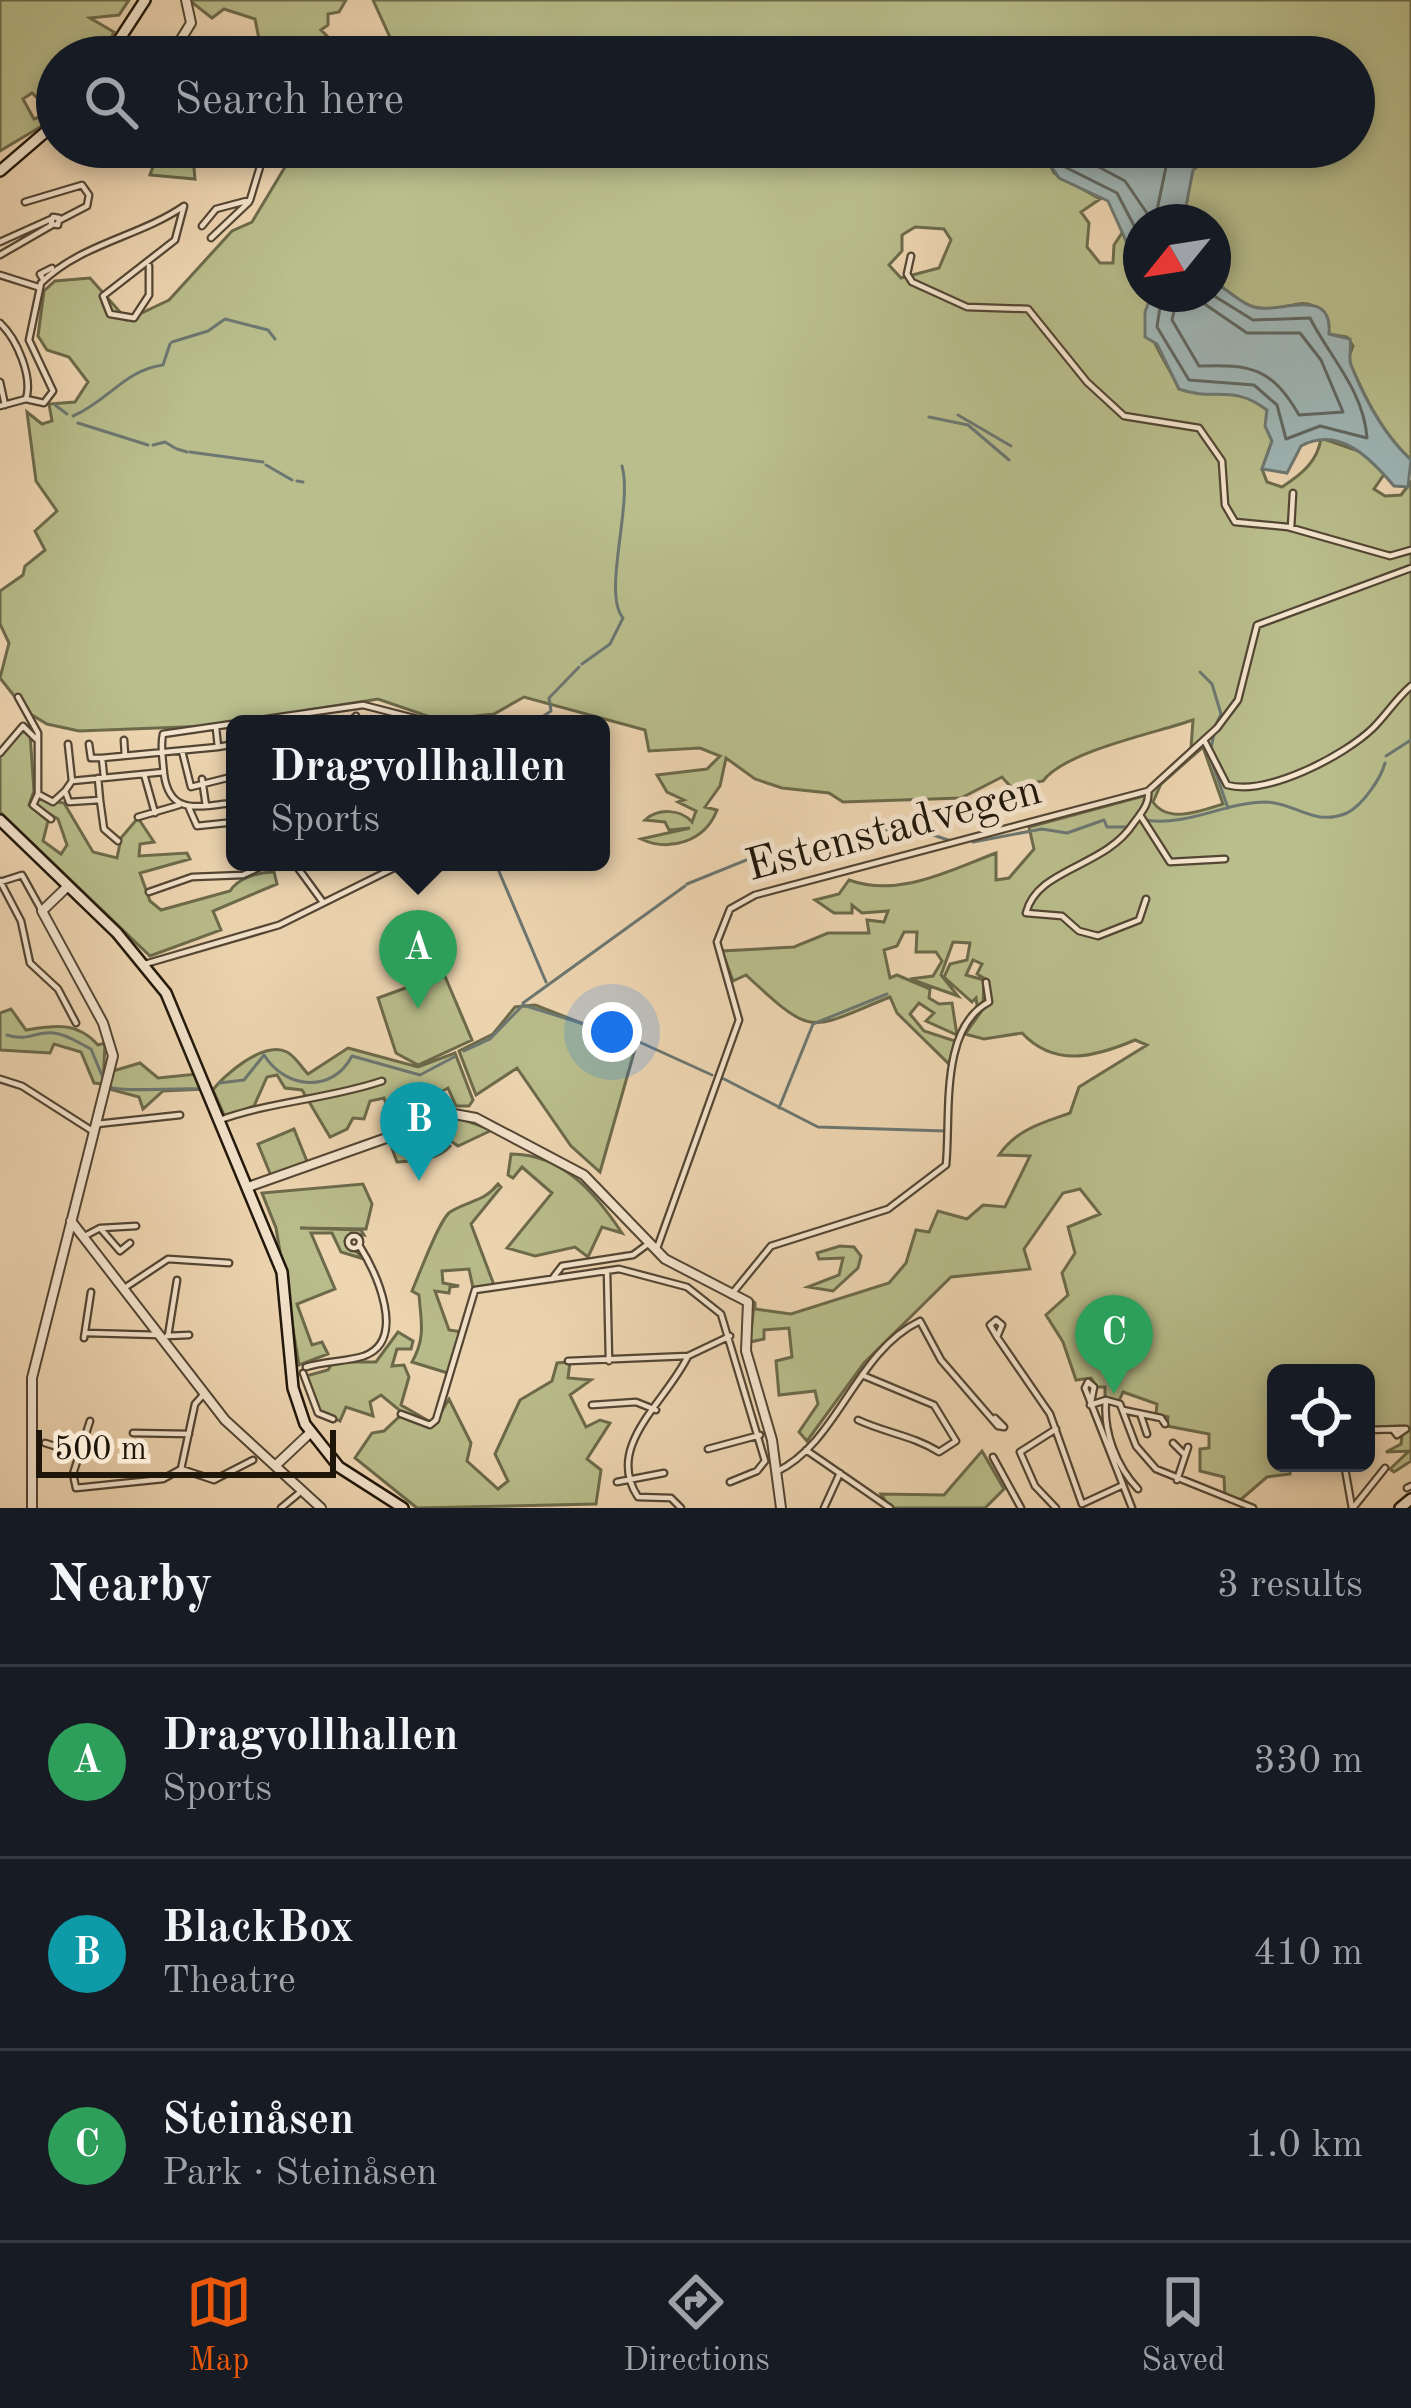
<!DOCTYPE html>
<meta charset="utf-8">
<style>
body{margin:0;font-family:"Old Standard TT",serif;background:#242831;color:#f1f3f6}
.controls{position:absolute;right:36px;bottom:36px;display:grid;overflow:hidden;border-radius:18px;box-shadow:0 6px 18px #0003}
.controls button{width:108px;height:108px;display:grid;place-items:center;padding:0;border:0;border-bottom:3px solid #363941;background:#171b24;color:#f1f3f6;font:60px sans-serif}
.compass{position:absolute;left:1123px;top:204px;width:108px;height:108px;border-radius:50%;background:#171b24;box-shadow:0 6px 18px #0003;rotate:240deg}
.scale{position:absolute;left:36px;bottom:30px;width:300px;box-sizing:border-box;padding-left:12px;border:6px solid #1f160a;border-top:0;font-size:33px;line-height:42px;white-space:nowrap;color:#1f160a;-webkit-text-stroke:9px #f5e5ce;paint-order:stroke}
.you{position:absolute;left:612px;top:1032px;width:42px;height:42px;margin:-30px;border:9px solid #fff;border-radius:50%;background:#1a73e8;box-shadow:0 0 0 18px #1a73e833}
.badge{display:grid;place-items:center;width:78px;height:78px;border-radius:50%;background:#ea580c;color:#fff;font-size:39px;font-weight:700}
.pin{position:absolute;translate:-50% -99px;filter:drop-shadow(0 3px 6px #0008)}
.pin::after{content:'';position:absolute;top:63px;width:42px;height:36px;background:inherit;clip-path:polygon(0 0,100% 0,50% 100%)}
.popup{position:absolute;left:226px;top:715px;width:384px;height:156px;box-sizing:border-box;display:grid;place-content:center;border-radius:18px;background:#171b24;filter:drop-shadow(0 3px 9px #0005);font-size:39px;white-space:nowrap;color:#9ea1a6}
.popup b{font-size:45px;color:#f1f3f6}
.popup::after{content:'';position:absolute;left:50%;top:100%;margin-left:-24px;border:24px solid transparent;border-top-color:#171b24}
.list{margin:0;padding:0;list-style:none}
h2{display:flex;justify-content:space-between;align-items:center;height:156px;margin:0;padding:0 48px;font-size:51px}
h2 small{font-size:39px;font-weight:400;color:#9ea1a6}
.list li{display:grid;grid-template-columns:78px 1fr auto;gap:36px;align-items:center;box-sizing:border-box;height:192px;padding:0 48px;border-top:3px solid #363941}
.list b{display:block;font-size:45px;white-space:nowrap}
.list p{margin:0;font-size:39px;white-space:nowrap;color:#9ea1a6}
.list em{font-size:39px;font-style:normal;color:#9ea1a6}
.icon{flex:none;width:66px;height:66px;fill:none;stroke:currentColor;stroke-width:2;stroke-linecap:round;stroke-linejoin:round}
.map{position:relative;flex:none;width:1411px;height:1508px;overflow:hidden}
.search{position:absolute;background:#171b24;box-shadow:0 6px 18px #0003;left:36px;right:36px;top:36px;height:132px;display:flex;align-items:center;gap:30px;box-sizing:border-box;padding:0 42px;border-radius:66px;color:#9ea1a6;font-size:45px}
.sheet{height:732px;background:#171b24}
nav{display:flex;justify-content:space-around;align-items:center;box-sizing:border-box;height:168px;border-top:3px solid #363941;background:#171b24;font-size:33px;color:#9ea1a6}
nav a{display:grid;justify-items:center;gap:6px}
nav .on{color:#ea580c}
.map>svg:first-child{display:block}
</style>
<div class="map">
<svg width="1411" height="1508" viewBox="0 0 1411 1508">
<rect width="100%" height="100%" fill="#efd7b3"/>
<filter id="stains"><feTurbulence type="fractalNoise" baseFrequency=".00167" numOctaves="4"/><feColorMatrix values="0 0 0 0 .2 0 0 0 0 .09 0 0 0 0 .02 0 0 0 .5 -.17"/></filter>
<radialGradient id="worn" r=".72"><stop offset=".6" stop-color="#630" stop-opacity="0"/><stop offset="1" stop-color="#630" stop-opacity=".3"/></radialGradient>
<!-- green -->
<path fill="#b9be8c" stroke="#6c6a4b" stroke-width="3" fill-rule="evenodd" d="M0,0H129L119,15L90,18L114,32L102,57H97L104,45L98,41L84,44L74,57H57V104L49,109L32,93L23,99L34,119L57,110V117L0,151Z
M189,0H346L339,12L328,14V25L321,30L331,40L328,51L335,57H256L260,44L255,19L224,9L212,18Z
M373,0H1411V460C1381,432 1365,397 1348,359L1353,346L1347,337L1329,334C1313,280 1291,316 1257,308C1241,305 1227,289 1213,282V222H1183L1192,171L1207,147H1354V57H399Z
M160,147H192L195,179L150,175Z
M287,147H1050L1045,155L1054,173L1100,199L1081,212L1089,223L1087,247L1100,263H1113L1114,245L1122,233L1141,255V294H1152C1137,331 1165,356 1179,389L1246,395L1267,410L1272,441L1262,469L1267,482L1282,487C1302,474 1318,461 1321,438L1364,453L1385,473L1374,489L1385,496L1401,495L1411,482V1461L1394,1472L1390,1469L1409,1451L1386,1452L1401,1444L1403,1426L1366,1427V1373H1276V1463H1290V1474L1267,1477L1238,1502L1225,1498L1224,1477L1200,1471V1449L1209,1448V1434L1167,1426L1168,1417L1156,1414L1157,1404L1123,1392L1119,1401L1105,1398V1387H1097L1091,1378L1076,1380L1063,1342L1046,1315L1068,1295L1062,1273L1075,1253L1068,1227L1100,1214L1080,1189L1063,1193L1024,1249L1030,1269L951,1277L864,1363L807,1441L799,1432L818,1404L815,1391L779,1395L776,1361L792,1357L789,1328L764,1330V1339L750,1342L754,1305L749,1298L755,1303V1309L791,1314L889,1283L906,1263L916,1230L929,1232L938,1211L967,1219L983,1205L1005,1207L1030,1156L999,1155C1017,1129 1042,1123 1070,1113L1079,1087L1147,1045L1135,1040C1095,1057 1055,1068 1022,1033L984,1039L965,1034L991,998L987,980L977,974L982,964L973,960L966,975L984,980L983,1005H977L976,998L972,1002L944,977L950,964L967,960L970,943L953,942L941,975L958,996L910,979L933,976L942,961L936,952H916L917,932H904L897,946L884,950L890,978L897,975L930,989L929,998L939,1004L952,1003L957,1035L926,1021L934,1013L919,1003L910,1014L924,1031L955,1041L949,1064L897,1013L890,997C808,1030 815,1039 746,975L733,981L722,951L794,947L828,933H869L867,920L884,922L888,911L862,913L852,905V913H834L815,900L839,894L849,880C898,898 948,871 996,853V880L1009,878L1034,849L1029,827L1144,796L1191,748L1193,720C1156,733 1065,751 1043,781L1011,787L1002,777L961,798L843,802L829,793L782,788L755,779L726,758L720,786L705,807L717,810C705,842 669,852 641,839L690,828L669,830L665,822L645,820C658,808 681,809 692,822L696,811L678,802L684,800L667,792L657,775L707,769L720,756L700,748L649,751L645,730L524,697L494,714L439,720L378,699L209,726L79,731L47,724L27,712L0,678L9,643L0,624V591L23,575L25,566L45,550L35,531L57,511L36,481L27,412L42,424L52,421L49,404L75,402L88,382L69,357L47,350L38,336L44,291L55,281L90,278L127,320L169,300L232,231L252,222L285,167ZM915,227L944,229L951,240L939,268L901,278L889,265L902,251V235ZM1203,747L1223,804C1201,811 1168,824 1153,802L1161,784Z
M21,731L30,734L34,791L29,805L48,821L43,841L61,854L67,845L58,819L36,806L38,799L64,803L93,852L117,858L121,838L138,818L154,842L140,844L139,856L187,853L190,859L140,873L150,901L161,910L230,891C238,878 259,872 274,872L277,884L213,911L221,930L150,956L0,812V755Z
M444,974L472,1040L418,1065L396,1053L378,998Z
M535,1005L594,1028L639,1035L600,1172L571,1146L517,1068L476,1095L459,1051L493,1034L515,1007Z
M11,1009L26,1030C51,1026 76,1020 98,1045L105,1043L103,1084L94,1083L81,1052L54,1044L50,1053L0,1050V1013Z
M348,1048L418,1067L455,1053L473,1100L469,1106H456L448,1088L432,1097L429,1092L416,1098L421,1112L429,1114L384,1132L393,1123L384,1098L370,1101L364,1119L353,1118L347,1129L330,1137L302,1090L285,1088L277,1075L267,1077L254,1106L225,1117L213,1090C222,1077 263,1040 287,1052C296,1057 301,1067 308,1074Z
M140,1063L158,1078L197,1074L203,1089L163,1091L143,1109L139,1097L109,1089L113,1071Z
M453,1116L492,1130L458,1146L429,1126Z
M428,1128L450,1146C439,1160 414,1161 397,1162L390,1143Z
M294,1129L308,1164L272,1178L258,1144Z
M511,1154C563,1154 596,1194 622,1233L602,1227L588,1257L575,1247L535,1256L507,1248L552,1193L522,1167L513,1178L508,1175Z
M363,1184L372,1204L366,1229L300,1228L361,1230L364,1235L351,1233L345,1241L364,1259L341,1252L332,1233H311L335,1289L297,1304L312,1345L322,1342L328,1354L299,1365L276,1228L262,1193Z
M498,1184L501,1187L471,1224L494,1285L473,1288L469,1269L442,1271L443,1283L459,1286L450,1287L449,1293L435,1291L449,1330L462,1332L451,1374L412,1362C426,1337 421,1322 419,1295L412,1291C419,1275 439,1220 450,1212C469,1200 484,1202 498,1184Z
M840,1246L854,1247L861,1256L858,1268L833,1291L808,1287L839,1275L843,1258L819,1259L817,1253Z
M398,1332L413,1341L411,1349H397L392,1366L404,1365L409,1377L401,1405L434,1424L449,1399L471,1443L467,1461L498,1489L508,1481L495,1454L520,1400L552,1381L557,1363L570,1362L568,1378L591,1380L570,1395L586,1427L600,1420L610,1423L587,1459L601,1470L596,1504L417,1508L355,1458L372,1433L384,1431L403,1413L381,1395L370,1402L373,1416L346,1407L340,1421L320,1412L306,1376L328,1370L333,1362H376Z
M982,1451L1004,1489L985,1508H890L881,1494L944,1495Z"/>
<!-- water -->
<path fill="#9fb7b8" stroke="#6c7772" stroke-width="3" d="M1050,147H1207C1206,159 1202,164 1193,170L1183,222H1141V255L1132,254L1108,201L1059,178L1044,155Z
M1213,282C1227,288 1239,303 1254,307C1278,315 1333,284 1329,334L1350,339C1352,348 1348,357 1351,365C1365,400 1384,435 1411,460L1408,487L1394,486C1372,460 1340,425 1301,446L1287,473L1262,469L1272,441L1265,426L1267,410C1231,383 1214,402 1179,389L1157,344L1145,337V312L1152,294H1213Z"/>
<g fill="none" stroke-linecap="round" stroke-linejoin="round">
<!-- shore -->
<path stroke="#5f6661" stroke-width="3" d="M1061,147L1065,167L1117,193L1141,239
M1077,147L1080,157L1125,181L1151,219L1156,215L1167,162L1178,147
M1162,294L1157,327L1189,380L1254,385L1277,405L1286,439L1320,426L1367,438C1364,391 1329,356 1310,318L1253,320L1211,294
M1178,294L1172,320L1199,366C1251,364 1272,368 1299,415L1343,412L1321,360L1300,333H1247L1190,294"/>
<!-- stream -->
<path stroke="#6c7772" stroke-width="3" d="M172,342L208,331L225,319L268,330L275,339
M55,405L67,414
M958,415L1011,446
M73,416C108,401 125,370 163,365L170,344
M929,417L968,425L1009,460
M78,423L148,445
M153,445L165,442L175,448
M177,449L187,452
M190,452L263,462
M266,465L292,480
M297,481L303,482
M582,664L610,644L623,618C602,593 633,505 622,466
M1200,672L1212,684L1221,714L1215,727
M532,724L551,711L549,698L579,667
M1211,748L1214,734
M1208,751L1228,808
M1386,756L1411,740
M1145,820C1187,827 1225,802 1266,802C1296,803 1314,827 1347,813C1363,805 1381,778 1385,763
M863,832L912,828L951,841
M973,842L1042,829L1067,833L1104,820L1107,827H1127
M495,862L546,982
M687,884L766,852L826,845L856,834
M523,1003L685,886
M7,1035C27,1042 36,1031 54,1033C67,1034 80,1044 91,1049L103,1078
M464,1051L490,1039L523,1005L635,1040L712,1075
M722,1078L818,1127L945,1131
M219,1083L244,1080L264,1055C286,1090 333,1093 352,1056L420,1075L454,1057
M110,1087C123,1093 180,1087 202,1089
M779,1108L813,1024L887,994"/>
<!-- canal -->
<path stroke="#9fb7b8" stroke-width="6" d="M1138,254L1141,261"/>
<!-- minor casing -->
<g stroke="#534634" stroke-width="9">
<path id="minor" d="M213,147L263,161
M25,202L82,185L89,195L87,206L60,220
M53,217L59,218L58,225L51,224Z
M202,226L216,209L250,200L266,147
M211,238L249,202
M0,242L51,219
M0,255L52,225
M911,256L907,274L912,282L967,307L1028,309L1087,382L1124,416L1199,428L1222,461L1225,505L1235,522L1288,527L1390,556L1411,550
M149,266V295L134,318L110,314L103,296L175,240L184,206
M0,275L38,287
M43,279L40,274L52,268
M0,323C17,339 33,377 26,399L0,406
M0,382L5,405
M26,399L44,403L53,391L29,340L41,283C82,243 139,237 184,206
M1291,528L1293,493
M18,697L38,733V794L53,802L65,791
M348,724L356,716
M124,740L125,756
M1204,740L1227,785C1267,796 1344,756 1373,728C1386,715 1396,699 1411,686
M68,744L72,781L164,772
M89,744L91,758H102L104,777
M218,747L235,744
M182,751L191,787L235,776
M0,753L23,726L36,739
M102,758L218,747L216,728
M144,774L155,813
M202,779L206,806
M72,781L65,791L69,802L100,800L98,778
M38,794L33,805L51,819
M100,800L104,829L118,841
M235,803C201,805 170,818 164,774C163,760 160,747 163,734L363,705L437,724
M189,808L197,826L235,822
M1140,815L1170,862L1225,859
M138,817L179,805
M295,864L322,901
M0,881L21,921L30,963L58,989L76,1023
M0,882L22,875L42,911
M149,892L192,877L243,875L271,862
M1146,899L1139,920L1098,936L1079,931L1062,916L1026,913C1037,868 1104,868 1133,824C1141,813 1150,804 1148,791
M145,964L279,925L406,862
M0,1079L22,1086L94,1132
M220,1120C273,1101 329,1099 382,1081
M97,1124L180,1115
M101,1228L136,1226
M348 1242a6 6 0 1 1 12 0a6 6 0 1 1-12 0Z
M83,1237L100,1228L120,1251L130,1243
M656,1251L739,1020L717,942L730,909L755,895L1148,791L1217,728L1238,700L1257,625L1411,568
M607,1271L609,1361
M552,1279L562,1266L633,1255L648,1244
M123,1289L168,1259L229,1263
M731,1295L771,1246L888,1209L946,1165C951,1116 939,1028 989,1002L986,982
M87,1333L159,1335
M167,1336L189,1335
M168,1336L177,1280
M997,1337L990,1325L996,1320L1002,1325L997,1337L1050,1414L1082,1504L1121,1486
M84,1338L91,1292
M568,1361L688,1356L730,1336
M306,1367C325,1361 345,1362 364,1356C408,1340 376,1272 359,1245
M303,1373L318,1413L333,1419
M1106,1400C1103,1431 1116,1466 1138,1489
M1091,1402L1094,1387L1088,1382L1085,1388L1132,1508
M592,1405L636,1402L656,1410
M1090,1405L1106,1400L1120,1404L1136,1446L1156,1469L1253,1508
M1123,1410L1161,1418L1165,1424
M401,1414L430,1425L436,1420L475,1290L619,1269L687,1287L721,1314L765,1461L757,1471L730,1482
M1141,1416L1147,1434
M858,1420C886,1433 914,1436 939,1452L956,1441L934,1405L862,1375
M90,1421L73,1474L76,1488L163,1479L181,1469L195,1404L204,1394
M1056,1429L1020,1452L1035,1486L1056,1508
M1366,1430L1406,1429L1397,1435L1394,1431
M133,1433L189,1434
M45,1443L80,1454
M1173,1443L1185,1455
M708,1449L760,1435
M806,1450L890,1508
M993,1457L1021,1508
M1344,1463L1352,1508
M1308,1467L1309,1463
M181,1469L214,1480L253,1460
M776,1472C839,1442 855,1352 920,1321L941,1360L998,1426L1004,1427L995,1418
M1177,1480L1188,1447
M617,1482L664,1473
M1407,1488L1411,1486
M281,1508L298,1494
M681,1508L671,1498L638,1497C604,1446 666,1402 688,1356
M824,1508L840,1473
M1353,1508L1385,1468"/>
</g>
<!-- tertiary casing -->
<g stroke="#534634" stroke-width="12">
<path id="tertiary" d="M170,57L191,23L186,0
M248,1187L454,1114L476,1118L584,1175L665,1259L748,1302L746,1351L772,1440L781,1508
M71,1221L225,1420L321,1508
M275,1466L310,1433
M32,1508V1378L113,1056L103,1023L42,911L68,886"/>
</g>
<!-- secondary casing -->
<g stroke="#1f160a" stroke-width="14">
<path id="secondary" d="M108,57L145,0
M0,171L57,122
M0,820L117,933L166,993L282,1272L293,1388L305,1424L339,1467L403,1508
M1400,1508L1411,1499"/>
</g>
<!-- minor -->
<use href="#minor" stroke="#f5e5ce" stroke-width="4.5"/>
<!-- tertiary -->
<use href="#tertiary" stroke="#f5e5ce" stroke-width="8"/>
<!-- secondary -->
<use href="#secondary" stroke="#f5e5ce" stroke-width="9"/>
</g>
<g text-anchor="middle" dominant-baseline="central" stroke-width="10" stroke-linejoin="round" paint-order="stroke">
<!-- street labels -->
<g font-size="45" fill="#1f160a" stroke="#f5e5ce">
<text transform="translate(894 830) rotate(-15)">Estenstadvegen</text>
</g>
</g>
<rect width="100%" height="100%" filter="url(#stains)"/>
<rect width="100%" height="100%" fill="url(#worn)"/>
</svg>
<div class="controls">
<button><svg class="icon" aria-label="locate" viewBox="0 0 24 24"><circle cx="12" cy="12" r="6"/><path d="M12 2v4M12 18v4M2 12h4M18 12h4"/></svg></button>
</div>
<svg class="compass" viewBox="-18 -18 36 36"><path d="M0-13l5 13h-10z" fill="#e53935"/><path d="M0 13l5-13h-10z" fill="#9ea1a6"/></svg>
<div class="scale">500 m</div>
<div class="you"></div>
<div class="pin badge" style="left:418px;top:1009px;background:#2e9e5b">A</div>
<div class="popup"><b>Dragvollhallen</b>Sports</div>
<div class="pin badge" style="left:419px;top:1181px;background:#0f9aa8">B</div>
<div class="pin badge" style="left:1114px;top:1394px;background:#2e9e5b">C</div>
<div class="search"><svg class="icon" aria-label="search" viewBox="0 0 24 24"><circle cx="10" cy="10" r="6"/><path d="M15 15l6 6"/></svg>Search here</div>
</div>
<section class="sheet">
<h2>Nearby<small>3 results</small></h2>
<ul class="list">
<li><span class="badge" style="background:#2e9e5b">A</span><div><b>Dragvollhallen</b><p>Sports</p></div><em>330 m</em></li>
<li><span class="badge" style="background:#0f9aa8">B</span><div><b>BlackBox</b><p>Theatre</p></div><em>410 m</em></li>
<li><span class="badge" style="background:#2e9e5b">C</span><div><b>Steinåsen</b><p>Park · Steinåsen</p></div><em>1.0 km</em></li>
</ul>
</section>
<nav>
<a class="on"><svg class="icon" aria-label="map" viewBox="0 0 24 24"><path d="M3 6l6-2 6 2 6-2v14l-6 2-6-2-6 2zM9 4v14M15 6v14"/></svg>Map</a>
<a><svg class="icon" aria-label="directions" viewBox="0 0 24 24"><path d="M12 3l9 9-9 9-9-9zM9 14v-3h6M13 9l2 2-2 2"/></svg>Directions</a>
<a><svg class="icon" aria-label="saved" viewBox="0 0 24 24"><path d="M7 4h10v16l-5-4-5 4z"/></svg>Saved</a>
</nav>
